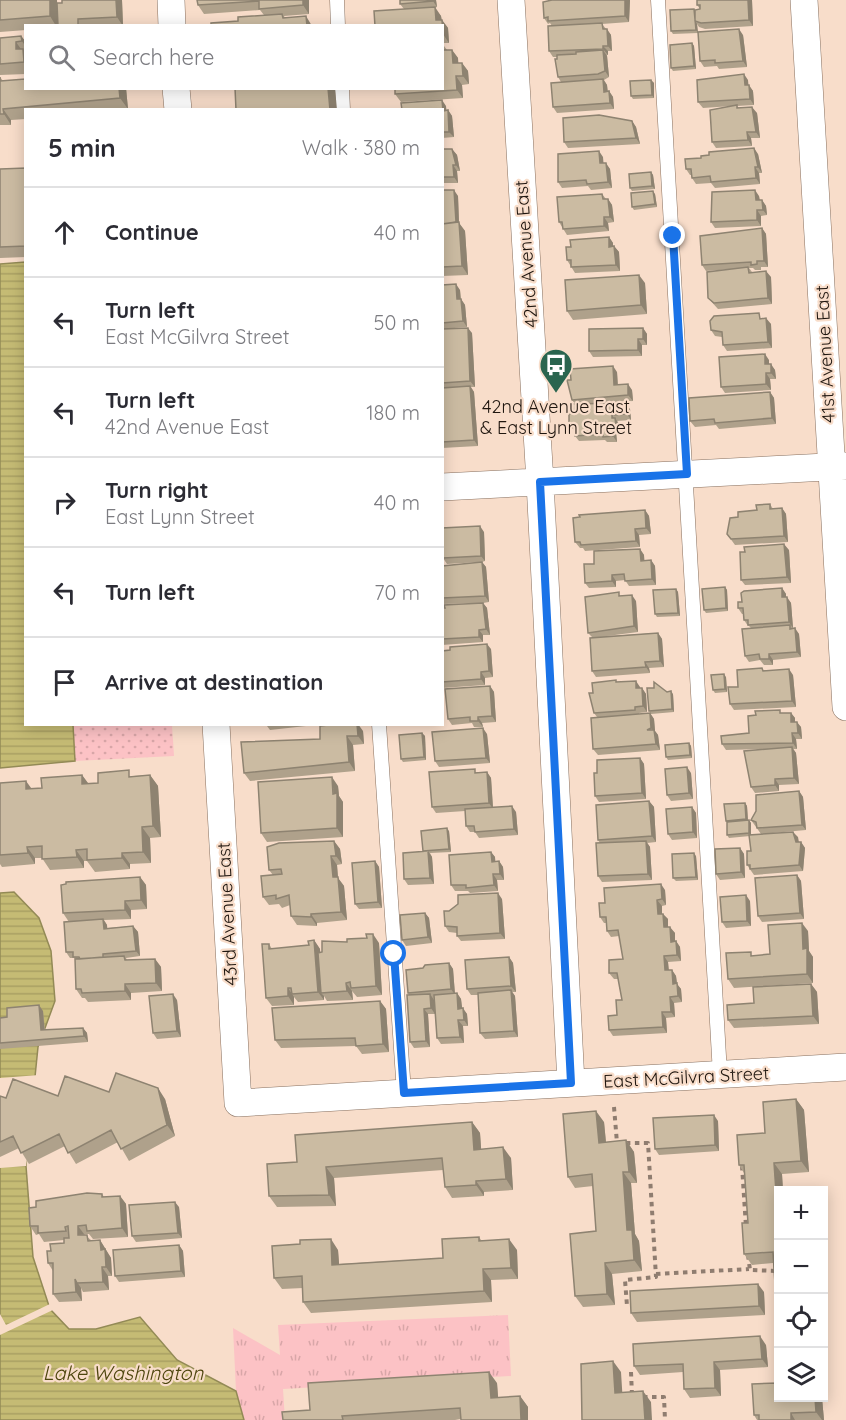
<!DOCTYPE html>
<meta charset="utf-8">
<style>
body{margin:0;font-family:Quicksand,sans-serif;background:#f7f7f7;color:#2b2b33}
.controls{position:absolute;right:18px;bottom:18px;display:grid;overflow:hidden;border-radius:0px;box-shadow:0 3px 15px #0003}
.controls button{width:54px;height:54px;display:grid;place-items:center;padding:0;border:0;border-bottom:2px solid #e1e1e2;background:#fff;color:#2b2b33;font:30px sans-serif}
.stop{position:absolute;width:18px;height:18px;margin:-14px;border:4px solid #1a73e8;border-radius:50%;background:#fff}
.stop.end{background:#1a73e8;border-color:#fff;box-shadow:0 2px 6px #0008}
.list{margin:0;padding:0;list-style:none}
h2{display:flex;justify-content:space-between;align-items:center;height:78px;margin:0;padding:0 24px;font-size:26px}
h2 small{font-size:20px;font-weight:400;color:#7c7c81}
.list li{display:grid;grid-template-columns:39px 1fr auto;gap:18px;align-items:center;box-sizing:border-box;height:90px;padding:0 24px;border-top:2px solid #e1e1e2}
.list b{display:block;font-size:22px;white-space:nowrap}
.list p{margin:0;font-size:20px;white-space:nowrap;color:#7c7c81}
.list em{font-size:20px;font-style:normal;color:#7c7c81}
.icon{flex:none;width:33px;height:33px;fill:none;stroke:currentColor;stroke-width:2;stroke-linecap:round;stroke-linejoin:round}
.map{position:relative;flex:none;width:846px;height:1420px;overflow:hidden}
.search{position:absolute;background:#fff;box-shadow:0 3px 15px #0003;left:24px;top:24px;width:420px;height:66px;display:flex;align-items:center;gap:15px;box-sizing:border-box;padding:0 21px;border-radius:0px;color:#7c7c81;font-size:22px}
.panel{position:absolute;background:#fff;box-shadow:0 3px 15px #0003;left:24px;top:108px;width:420px;height:618px;border-radius:0px}
.map>svg:first-child{display:block}
</style>
<div class="map">
<svg width="846" height="1420" viewBox="0 0 846 1420">
<defs>
<pattern id="grass-tufts" width="24" height="20" patternUnits="userSpaceOnUse" patternTransform="scale(1.5)"><rect width="24" height="20" fill="#fcc2c5"/><path d="M3 7l-1-3M5 7V3M7 7l1-3M15 17l-1-3M17 17v-4M19 17l1-3" fill="none" stroke="#d8a6a8"/></pattern>
<pattern id="park-dots" width="8" height="8" patternUnits="userSpaceOnUse" patternTransform="scale(1.5)"><rect width="8" height="8" fill="#fcc2c5"/><path d="M2 2h.1M6 6h.1" fill="none" stroke="#d8a6a8" stroke-width="1.8" stroke-linecap="round"/></pattern>
<pattern id="water-rules" width="6" height="5" patternUnits="userSpaceOnUse" patternTransform="scale(1.5)"><rect width="6" height="5" fill="#c5bb74"/><path d="M0 2.5h6" fill="none" stroke="#a9a063"/></pattern>
</defs>
<rect width="100%" height="100%" fill="#f8ddca"/>
<!-- grass -->
<path fill="url(#grass-tufts)" d="M508,1315L511,1376L283,1389L285,1420H244L236,1391L233,1328L280,1355L278,1325Z"/>
<!-- park -->
<path fill="url(#park-dots)" d="M73,725H172L174,756L75,761Z"/>
<!-- water -->
<path fill="url(#water-rules)" stroke="#938a56" stroke-width="1.5" d="M25,262L26,724L73,725L75,761L0,768V264Z
M14,892L39,918L51,951L55,1001L38,1047L26,1166L33,1257L50,1309L69,1329H96L140,1317L177,1360L236,1391L244,1420H0V893Z"/>
<!-- pier -->
<path fill="#f8ddca" d="M39,1075L26,1166L0,1168V1078Z
M52,1303L55,1309L0,1335V1314L6,1325Z"/>
<g fill="none" stroke-linecap="round" stroke-linejoin="round">
<!-- service casing -->
<g stroke="#88705f" stroke-width="15">
<path id="service" d="M337,0L338,26
M658,0L720,1074
M342,88L343,110
M379,724L404,1093"/>
</g>
<!-- minor casing -->
<g stroke="#88705f" stroke-width="28">
<path id="minor" d="M171,0L172,26
M511,0L540,482L571,1083
M804,0L846,707
M176,88L178,110
M442,487L846,466
M216,724L238,1103L846,1067"/>
</g>
<!-- path -->
<path stroke="#8f7d70" stroke-width="4" stroke-dasharray="4.5 4.5" stroke-linecap="butt" d="M614,1107L617,1143H648L656,1277L625,1280L627,1306
M742,1166L746,1227
M748,1255L750,1270L778,1271
M656,1274L749,1269
M631,1372L632,1395
M643,1397H664L665,1420"/>
<!-- service -->
<use href="#service" stroke="#fff" stroke-width="14"/>
<!-- minor -->
<use href="#minor" stroke="#fff" stroke-width="27"/>
</g>
<!-- wall -->
<path fill="#afa18b" d="M0,0H57V3H62V0H122L123,26H58L57,8L58,26H26V30L0,32Z
M197,0H309V14L284,16L285,18L238,21L264,15L260,10L204,14L198,5Z
M400,0H436L437,7L434,8L441,16L442,20L448,28L449,43H444V46L447,50H452L458,58V63H462L468,71L469,84L462,85L463,98L401,102L395,94L442,88V26L404,9L400,4Z
M552,0H630L629,22L602,24L611,35L612,51H608V55H607L609,77L604,80L607,85L608,92L609,91L613,97L614,109L557,113L553,107L561,82L558,77L557,57H553L549,51L552,26L550,23L548,24L544,18Z
M697,0H752L753,26L705,29L699,27L697,24L698,33L673,34L671,31L695,10L700,9L697,5Z
M743,35L747,67L719,69L717,66L704,67L700,61Z
M21,36L26,42V74L0,75V38Z
M692,43L694,46L696,69L673,71L671,68Z
M0,77L3,81L26,88H126L128,109L26,110V119L11,120V125H0Z
M651,80L654,83V98L633,99L631,96Z
M748,80V85L753,91L754,105L737,106L739,108L757,113L760,138H751L752,146L716,148L712,142L732,106L703,108L698,102Z
M446,106V110H448L452,116L454,137L442,138V110Z
M632,121L636,127L640,144L568,148L564,142Z
M442,149H452L457,155L460,171H457L458,183H442Z
M758,154L762,173H759L760,184L715,188L711,183L696,184L692,178L691,175H690L686,169Z
M603,157V163L610,169L612,188L591,190L588,186L562,188L558,182Z
M26,168V257L0,258V169Z
M651,172L653,175L655,189L632,191L630,188Z
M442,190L458,196L459,223L465,231L468,275L442,276Z
M602,194L606,199H608L612,205L614,222L608,223L609,231L567,235L559,222Z
M655,194L657,207L634,210L632,207Z
M759,196L760,200H762L766,206L767,215L761,216V226L715,228L711,222Z
M762,228L766,234L768,267H761V270H755L753,268H749L752,272L771,277L772,304L718,309L708,298L732,269L706,271L702,265Z
M609,237L613,243V246H614L619,252L620,271L575,273L567,260L571,247Z
M645,283L647,314L573,320L567,311Z
M442,285L460,290L461,299L465,305L467,327L442,329Z
M763,319L771,324L772,348L727,351L723,345L722,337L715,336L711,330Z
M643,328L647,334V345H642V356L593,357L589,351Z
M442,329L472,333L475,387H471L474,392L478,446L442,448Z
M769,360V364L775,370L776,379H770L771,390L725,393L721,387Z
M617,372L618,385L632,390L633,401L603,403L630,409L631,420L617,421L619,424L620,432H616L617,442H607L605,440L579,441L575,436L574,430L569,425L575,404L572,400Z
M770,392L774,398L776,424L719,429L716,425L695,427L690,421Z
M770,504L773,509L782,508L786,514L788,542L735,545L727,534L738,517Z
M645,510L649,516L651,534L639,535L640,547L585,551L583,548H580L575,542Z
M484,532L485,561L482,562L486,567L489,602L483,603L487,608L490,635H483V642L442,645V608L483,603L442,604V566L480,562L447,564L443,558Z
M640,549L644,555V561L651,560L655,566L656,585L629,586L625,580L616,581V587L589,588L585,583L594,564Z
M789,550L791,583L745,585L741,580Z
M725,587L727,590L728,611L706,613L704,610Z
M782,588L786,594V597L791,603L793,628H792L799,634L801,657L773,660V665H764L760,660L749,662L745,656L751,628L749,626H748L744,620L743,614H742L738,608L742,602Z
M676,589L678,592L680,616L657,617L655,614Z
M636,601L638,632L607,636L658,633L662,639L664,667L649,668L650,673L596,677L592,671V637L588,633Z
M491,649L493,677L485,678V685L442,688V651Z
M764,670L793,675L796,707L734,710L730,704L738,687Z
M726,677L727,692L715,693L713,690Z
M618,682L640,687V688H642L646,694L647,712L639,713V714L650,713L654,719L655,731L658,735L660,750L598,755L593,749L597,717L594,713L593,693Z
M490,686L494,692L496,722L482,723L483,727H474L472,723L452,725L448,719Z
M673,694L674,712L651,714L649,711Z
M782,713H791L795,718V722L801,727L802,739H796L797,749H793L796,753L799,784L779,785V791L755,793L751,787L767,749L726,750L722,744L749,733Z
M264,724H324L270,730L267,726H265Z
M363,731L364,744L353,745L355,771L250,781L244,773L320,739Z
M422,733L425,736L426,760L403,762L401,759Z
M487,734L490,763L439,767L435,761Z
M689,743L691,746L692,758L668,760L666,757Z
M640,758L644,764L646,799L599,802L595,796L597,773Z
M477,772H487L491,778L493,807L516,812L518,835L479,838L475,832H470L466,826L465,811L436,813L432,807Z
M691,773L693,799L671,801L667,795Z
M82,775L88,783H98L133,776L150,775L158,786L161,837L150,838L151,863L130,864V869L95,872L87,861H84V868L50,870L42,858H35V864L2,867L0,864V783L31,789L42,788Z
M338,786L339,796L343,802V837L267,842L261,833Z
M799,791L803,797L806,830L761,834L751,820Z
M649,801L654,807L656,842L647,843L650,847L652,880L602,882L598,876L600,843L598,840Z
M745,803L747,806L748,820L751,823V835L798,837V842H801L805,848L803,871L754,875L747,865L751,851L750,836L729,838L727,835V822L726,821Z
M692,807L696,813L697,838L672,840L668,834Z
M449,831L451,852L430,853L432,857L434,884L408,885L404,879L423,851Z
M334,841L340,849L342,864L337,865L338,878L344,886L347,920L317,923V926L297,925L291,916L290,905L282,908L279,904L269,905L263,897L273,875L269,870Z
M740,848L744,854L745,878L720,880L716,874Z
M491,852L495,857V861H499L503,867L504,880H497L498,891L470,893L468,891H455L451,885Z
M696,856L698,880L676,881L673,878Z
M375,861L379,867L382,908L359,909L355,904Z
M797,875L801,881L804,919L762,922L758,916Z
M140,877L146,885L147,909L131,910V919L104,920L107,925V928L133,926L138,932L140,956L126,958L127,960L155,959L161,967L162,991L131,993V1000L88,1002L85,998H82L76,989L75,959L74,958H70L66,952L69,922L63,913Z
M665,890L666,905L662,906V914H663L668,919V927L675,933V941H676L680,947L681,961L668,962L669,970H672L676,976L677,984L681,989L682,1002L674,1003L675,1017L666,1018L667,1033L613,1036L609,1030L617,1015L622,1000L618,979H614L609,973L623,959L619,936L611,937L607,931L606,923H604L600,917L605,903Z
M502,899L505,939L461,941L457,936V933L449,932L445,926L449,911Z
M750,901L751,926L726,928L722,922Z
M425,913L429,918L432,943L406,946L402,940Z
M808,931L809,951L813,957V983L734,988L728,979L754,956L770,954Z
M314,940L320,949V952L379,943L382,995L357,997L352,991L353,1000L327,1001L324,996V1000L298,1002L294,997V1005L272,1006L266,998L269,944L272,949L289,947L309,945Z
M509,957L513,963L516,992H512L515,996L518,1037L485,1039L480,1033L478,995H471L467,989Z
M449,963L453,969L455,994L457,993L461,999L462,1009L467,1014L468,1026H463L464,1043L441,1044L437,1038L435,1014H428L430,1047L414,1048L410,1042L409,995L408,993L423,968Z
M811,984L817,992L819,1024L734,1028L728,1020Z
M177,1000L181,1037L157,1039L153,1033Z
M380,1001L386,1009L389,1052L362,1054L356,1046L281,1048L275,1040Z
M43,1011L45,1030L83,1028L87,1033L88,1042L0,1049V1018Z
M109,1092L165,1099L175,1136L129,1161L118,1142L76,1164L65,1146L29,1164L19,1148L0,1157V1096L6,1098L58,1096Z
M796,1099L804,1110L809,1172L782,1174L783,1191H778V1289L775,1284L773,1263L752,1265L744,1254L748,1223L744,1173L739,1165L765,1133Z
M718,1121L719,1151L659,1155L655,1149Z
M472,1122L480,1133L481,1149L511,1158L513,1190L484,1192V1196L452,1198L445,1187L443,1170L334,1178L336,1206L277,1207L269,1196L297,1162Z
M604,1122L606,1142L626,1140L634,1152L637,1183H631L635,1234L639,1241L642,1271L612,1274L615,1305L583,1307L575,1296L596,1231L593,1186L575,1188L568,1177Z
M102,1194L104,1197L120,1196L126,1204L128,1237L93,1239L89,1234H84L92,1241L100,1240L111,1258L112,1276H108L109,1290L83,1292L81,1288L82,1301L59,1302L53,1294V1271L48,1263L51,1251L64,1243V1240L44,1242L39,1234L36,1235L30,1226L36,1207Z
M179,1207L182,1238L136,1242L132,1236Z
M479,1237L481,1240L517,1250L518,1279L491,1280L492,1302L311,1313L303,1302V1288L282,1289L274,1278L300,1244L338,1250L339,1264L443,1258Z
M179,1245L183,1251L185,1277L119,1282L115,1276Z
M764,1292L765,1315L637,1322L631,1313Z
M766,1345L768,1367L720,1370L721,1396L690,1398L684,1389L683,1372L640,1375L634,1366Z
M497,1383L498,1398L520,1396L528,1407L455,1420H283L310,1410Z
M822,1398L824,1420H757L754,1415Z"/>
<!-- shaded-wall -->
<path fill="#8e8371" d="M50,0H57L58,26H56L50,16Z
M116,0H122L123,26L117,17Z
M303,0H309V14L303,5Z
M433,0H436L437,7L433,1Z
M625,0H630L629,22L625,16Z
M748,0H752L753,26L749,20Z
M435,7L441,16L442,26L436,20Z
M306,16L312,26H307Z
M442,20L448,28L449,43L443,34Z
M695,21L697,24L698,33L696,30Z
M607,29L611,35L612,51L608,46Z
M739,29L743,35L747,67L743,61Z
M21,36L26,42V47L22,41Z
M16,42L23,52V49L26,53V65L16,49Z
M692,43L694,46L696,69L694,66Z
M603,46L608,51V55L603,49Z
M452,50L458,58L459,72L453,63Z
M603,50L607,56L609,77L605,71Z
M462,63L468,71L469,84L463,76Z
M744,74L748,80L749,91L745,85Z
M456,76L462,85L463,98L457,90Z
M603,79L607,85L608,98L604,92Z
M651,80L654,83V98L652,95Z
M749,85L753,91L754,105L750,99Z
M119,88H126L128,109L120,98Z
M328,88H335L337,110H330Z
M609,91L613,97L614,109L610,103Z
M442,100L446,106L447,116L443,111Z
M752,107L757,113L760,138L756,132Z
M3,109L11,120V125L4,114Z
M448,110L452,116L454,137L449,132Z
M632,121L636,127L640,144L636,138Z
M747,132L751,138L752,146L748,140Z
M754,148L758,154L762,173L758,167Z
M452,149L457,155L460,171L456,165Z
M599,151L603,157L604,169L600,163Z
M606,163L610,169L612,188L608,182Z
M453,165L457,171L458,183L454,177Z
M755,167L759,173L760,184L756,178Z
M651,172L653,175L655,189L652,186Z
M454,190L458,196L459,223L465,231L468,275L462,266L456,223Z
M755,190L759,196L760,206L756,200Z
M653,191L655,194L657,207L655,204Z
M608,199L612,205L614,222L610,217Z
M762,200L766,206L767,215L763,210Z
M757,210L761,216V226L757,220Z
M604,217L608,223L609,231L604,226Z
M762,228L766,234L768,267L764,261Z
M609,237L613,243V253L609,247Z
M614,246L619,252L620,271L616,265Z
M766,271L771,277L772,304L768,298Z
M639,275L645,283L647,314L641,305Z
M456,284L460,290L461,305L457,299Z
M461,299L465,305L467,327L463,321Z
M766,318L771,324L772,348L768,342Z
M468,328L472,333L475,387L470,381Z
M643,328L647,334V345L643,339Z
M638,339L642,345V356L638,350Z
M765,354L769,360V370L765,364Z
M771,364L775,370L776,379L771,373Z
M613,366L617,372L618,391L614,385Z
M766,373L770,379L771,390L766,384Z
M628,384L632,390L633,401L628,395Z
M470,386L474,392L478,446L474,440Z
M770,392L774,398L776,424L772,418Z
M626,403L630,409L631,420L627,414Z
M612,415L615,420V418L619,424L620,432L616,426L612,418Z
M612,427L616,432L617,442L613,436Z
M782,508L786,514L788,542L784,536Z
M645,510L649,516L651,534L646,528Z
M480,526L484,532L485,561L481,556Z
M635,529L639,535L640,547L636,541Z
M784,544L789,550L791,583L787,577Z
M640,549L644,555L645,567L641,561Z
M651,560L655,566L656,585L652,579Z
M482,562L486,567L489,602L485,596Z
M612,575L616,581V587L612,581Z
M725,587L727,590L728,611L726,608Z
M782,588L786,594V603L782,597Z
M676,589L678,592L680,616L678,613Z
M632,595L636,601L638,632L634,626Z
M787,597L791,603L793,628L789,622Z
M483,603L487,608L490,635L486,629Z
M795,628L799,634L801,657L797,652Z
M479,630L483,635V642L479,637Z
M658,633L662,639L664,667L660,661Z
M487,644L491,649L493,677L489,671Z
M769,654L773,660V665L769,659Z
M645,662L649,668L650,673L646,667Z
M789,669L793,675L796,707L792,701Z
M481,672L485,678V685L481,679Z
M724,674L726,677L727,692L725,689Z
M636,681L640,687V694L636,688Z
M490,686L494,692L496,722L492,716Z
M642,688L646,694L647,712L643,706Z
M671,691L673,694L674,712L672,709Z
M650,713L654,719L655,731L658,735L660,750L656,744L655,733L651,728Z
M791,713L795,718V728L791,722Z
M478,717L482,723L483,727L478,721Z
M797,722L801,727L802,739L798,733Z
M357,724H358L363,731L364,744L358,736Z
M483,728L487,734L490,763L486,758Z
M422,733L425,736L426,760L424,757Z
M792,733L796,739L797,749L793,743Z
M347,736L353,745L355,771L349,762Z
M689,743L691,746L692,758L690,755Z
M792,747L796,753L799,784L794,778Z
M640,758L644,764L646,799L642,793Z
M687,767L691,773L693,799L689,793Z
M487,772L491,778L493,809L489,803Z
M82,775L90,786L82,784Z
M150,775L158,786L161,837L153,826Z
M332,777L338,786L339,796L343,802V837L337,828Z
M775,779L779,785V791L775,785Z
M26,781L34,792L26,789Z
M799,791L803,797L806,830L802,825Z
M649,801L654,807L656,842L652,836Z
M745,803L747,806L748,822L746,819Z
M512,806L516,812L518,835L514,829Z
M692,807L696,813L697,838L693,832Z
M749,820L751,823V836L749,833Z
M142,827L150,838L151,863L143,852Z
M447,828L449,831L451,852L449,849Z
M793,832L798,837L800,848L796,842Z
M334,841L340,849L342,864L336,856Z
M646,841L650,847L652,880L648,874Z
M801,842L805,848L803,871L799,865Z
M27,847L35,858V864L28,853Z
M740,848L744,854L745,878L741,872Z
M76,850L84,861V868L77,857Z
M428,851L432,857L434,884L430,878Z
M491,852L495,857L496,868L492,862Z
M122,853L130,864V869L122,858Z
M694,853L696,856L698,880L696,877Z
M331,856L337,865L338,878L344,886L347,920L341,912L333,877Z
M375,861L379,867L382,908L378,902Z
M499,861L503,867L504,880L500,874Z
M493,874L497,880L498,891L494,885Z
M797,875L801,881L804,919L800,913Z
M140,877L146,885L147,909L141,900Z
M661,884L665,890L666,905L662,899Z
M498,893L502,899L505,939L500,933Z
M746,895L750,901L751,926L747,921Z
M657,900L662,906V920L658,914Z
M125,901L131,910V919L125,910Z
M425,913L429,918L432,943L428,937Z
M311,914L317,923V926L311,917Z
M663,914L668,919V933L664,927Z
M103,919L107,925L108,935L104,929Z
M802,923L808,931L809,951L813,957V983L807,974L803,949Z
M133,926L138,932L140,956L136,951Z
M670,927L675,933V947L671,942Z
M373,934L379,943L382,995L376,986Z
M314,940L320,949L323,992L321,993L324,996V1000L318,992Z
M676,941L680,947L681,961L677,955Z
M664,956L668,962L669,976L665,970Z
M509,957L513,963L516,992L511,986Z
M155,959L161,967L162,991L156,983Z
M449,963L453,969L455,995L451,989Z
M672,970L676,976L677,984L681,989L682,1002L678,996L673,984Z
M346,983L352,991L353,1000L347,991Z
M125,984L131,993V1000L125,991Z
M811,984L817,992L819,1024L813,1016Z
M288,988L294,997V1005L288,996Z
M511,990L515,996L518,1037L514,1031Z
M457,993L461,999L463,1015L458,1009Z
M173,994L177,1000L181,1037L177,1031Z
M430,994L434,1000L435,1014L431,1008Z
M670,997L674,1003L675,1017L671,1012Z
M380,1001L386,1009L389,1052L383,1044Z
M39,1005L43,1011L45,1036L41,1030Z
M463,1008L467,1014L468,1026L464,1020Z
M424,1009L428,1014L430,1047L426,1041Z
M662,1012L666,1018L667,1033L663,1027Z
M458,1020L463,1026L464,1043L460,1037Z
M83,1028L87,1033L88,1042L84,1036Z
M158,1088L165,1099L175,1136L167,1125Z
M796,1099L804,1110L809,1172L801,1161Z
M596,1111L604,1122L607,1154L599,1143Z
M714,1115L718,1121L719,1151L715,1145Z
M472,1122L480,1133L482,1161L474,1150Z
M626,1140L634,1152L637,1183L629,1172Z
M503,1147L511,1158L513,1190L506,1179Z
M774,1163L782,1174L783,1191H778V1221Z
M326,1167L334,1178L336,1206L329,1195Z
M623,1172L631,1183L635,1234L639,1241L642,1271L634,1260L627,1230Z
M476,1181L484,1192V1196L476,1185Z
M120,1196L126,1204L128,1237L122,1228Z
M175,1202L179,1207L182,1238L178,1233Z
M78,1226L84,1234L78,1235Z
M331,1239L338,1250L340,1276L332,1265Z
M509,1239L517,1250L518,1279L511,1268Z
M100,1240L111,1258L112,1276L106,1267L101,1250Z
M179,1245L183,1251L185,1277L181,1271Z
M605,1263L612,1274L615,1305L607,1294Z
M102,1267L108,1276L109,1290L103,1282Z
M483,1269L491,1280L492,1302L484,1291Z
M75,1279L81,1288L82,1301L76,1292Z
M758,1284L764,1292L765,1315L759,1306Z
M760,1336L766,1345L768,1367L762,1359Z
M613,1361L621,1372L623,1404L615,1393Z
M714,1362L720,1370L721,1396L715,1388Z
M489,1372L497,1383L499,1409L491,1398Z
M643,1391L651,1402L652,1420H645Z
M520,1396L528,1407V1420H521Z
M815,1398H822L824,1420H822L816,1412Z
M791,1413L795,1420H791Z"/>
<!-- building -->
<path fill="#cbbba2" stroke="#8e8371" stroke-width="1.5" d="M0,0H50V16L0,20Z
M62,0H116L117,17L78,19V25L58,26L57,3H62Z
M197,0H303V5L259,9V1L198,5Z
M400,0H433V1L400,4Z
M552,0H625V16L548,21V17L544,18L543,2Z
M697,0H748L749,20L701,23L695,21V10L700,9V5H697Z
M435,7L436,20H442L443,34H442V26H375L374,11Z
M694,9L696,30L671,31L670,10Z
M282,14L283,18L306,16L307,26H211V23L238,21V17Z
M602,23L603,29H607L608,46H603V49L549,51L548,26Z
M739,29L743,61L715,63V60L700,61L698,32Z
M21,36L22,41L16,42V49H23L24,62L0,64V38Z
M692,43L694,66L671,68L670,45Z
M442,44L443,50H452L453,63H462L463,76H456L457,90L395,94V88H442Z
M603,50L605,71L598,74L558,77L555,59H557V55L576,54V52Z
M744,74L745,85H749L750,99L698,102L697,80Z
M0,77V81L25,79L26,88H119L120,98L3,109L4,114H0Z
M603,79L604,92L609,91L610,103L553,107L551,83Z
M651,80L652,95L631,96L630,81Z
M235,88H328L330,110H236Z
M442,100L443,111L448,110L449,132H442V110H402L401,103Z
M737,105V108L752,107L756,132H747L748,140L712,142L710,110Z
M599,115L632,121L636,138L564,142L563,118Z
M754,148L758,167H755L756,178L711,182L710,176L692,178L691,169H686L685,159L701,158V156L709,155V152Z
M442,149H452L456,165H453L454,177H442Z
M599,151L600,163H606L608,182L587,184L586,180L558,182V154Z
M26,168V246L0,247V169Z
M651,172L652,186L630,188L629,174Z
M442,190H454L456,222L442,224Z
M755,190L756,200H762L763,210H757V220L711,222L712,192Z
M653,191L655,204L632,207L631,193Z
M602,194L603,199H608L610,217H604V226L563,229L562,222H559L557,197Z
M459,222L462,266L442,267V224Z
M762,228L764,261H757V264L751,265V262L702,265L700,236Z
M609,237V247L614,246L616,265L571,267V260H567L566,247H571L570,240Z
M748,267L749,273L766,271L768,298L714,303L708,298L707,272Z
M639,275L641,305L567,311L565,280Z
M456,284L457,299H461L463,321L442,323V285Z
M759,313L760,319L766,318L768,342L723,345L722,332L711,330L710,321L714,316Z
M468,328L470,381L442,383V329Z
M643,328V339H638V350L589,351V329Z
M765,354V364H771V373H766V384L721,387L719,357Z
M613,366L614,385L628,384V395L572,400L567,380H571L570,369Z
M470,386L474,440L442,442V388Z
M770,392L772,418L715,423L714,419L690,421L689,398Z
M626,403L627,414L612,415V418H615L616,426L612,427L613,436L603,437V434L575,436L574,424L569,425V414L573,413L572,404Z
M770,504V509L782,508L784,536L731,539L727,534L730,518L738,517V512L757,510L756,505Z
M645,510L646,528L635,529L636,541L581,545L580,542H575L573,518L580,517L579,515Z
M480,526L481,556L443,558L442,528Z
M784,544L787,577L741,580L740,552H745L744,547Z
M640,549L641,561L651,560L652,579L625,581L624,574L612,575V581L585,583L584,564H594V551Z
M482,562L485,596L442,598V566Z
M725,587L726,608L704,610L702,589Z
M782,588V597H787L789,622L748,625V620H744L743,608H738V602H742L741,593L744,591Z
M676,589L678,613L655,614L653,590Z
M619,592V596L632,595L634,626L588,633L585,597Z
M483,603L486,629L479,630V637L442,639V608H445L444,605Z
M790,625V629L795,628L797,652L769,654V659H760L759,654L745,656L742,629Z
M658,633L660,661L645,662L646,667L592,671L590,638Z
M487,644L489,671L481,672V679L442,682V651L450,650V647Z
M762,668L763,671L789,669L792,701L730,704L728,687H738L737,670Z
M724,674L725,689L713,690L711,675Z
M616,680V682L636,681V688H642L643,706L635,707V710L594,713L589,693H593L592,683Z
M654,682L667,692L671,691L672,709L649,711L647,688H654Z
M490,686L492,716L478,717V721H470V717L448,719L445,689Z
M780,710V713H791V722H797L798,733H792L793,743L722,744L721,736L749,733L748,716L756,715L755,711Z
M650,713L651,728L647,730H654L656,744L593,749L591,718Z
M336,724H357L358,736H347L349,762L244,773L241,742L320,739V726Z
M483,728L486,758L435,761L432,732Z
M422,733L424,757L401,759L399,735Z
M689,743L690,755L666,757L665,745Z
M792,747L794,778L775,779V785L751,787L744,751Z
M640,758L642,793L595,796L594,773H597V760Z
M687,767L689,793L667,795L665,769Z
M475,769V773L487,772L489,803L432,807L429,772Z
M129,770V777L150,775L153,826L142,827L143,852L122,853V858L87,860V849L76,850L77,857L42,859V846L27,847L28,853L0,855V783L26,781V789L42,788L41,778L82,775V784L98,783V773Z
M332,777L333,794L337,793V828L261,833L258,782Z
M799,791L802,825L757,828L756,822L751,820L756,811V795Z
M649,801L652,836L598,840L596,805Z
M745,803L746,819L726,821L724,804Z
M512,806L514,829L475,832L474,826H466L465,809Z
M692,807L693,832L668,834L666,809Z
M749,820V833L727,835V822Z
M447,828L449,849L423,851L421,831Z
M793,832L796,842H801L799,865L750,869V865H747V851H751L749,835Z
M334,841L336,856H331L333,877H338L341,912L311,914V917L291,916L289,895L276,899V895L263,897L261,876L282,874L281,869L269,870L267,847L279,843Z
M646,841L648,874L598,876L596,843Z
M740,848L741,872L716,874L715,849Z
M428,851L430,878L404,879L403,853Z
M491,852L492,862L499,861L500,874H493L494,885L466,888V885H451L449,855Z
M694,853L696,877L673,878L672,854Z
M375,861L378,902L355,904L352,863Z
M797,875L800,913L758,916L755,878Z
M140,877L141,900L125,901V910L63,913L61,885L66,884V882Z
M661,884L662,899L657,900L658,914H663L664,927H670L671,942L676,941L677,955L664,956L665,970H672L673,984L677,983L678,996L670,997L671,1012H662L663,1027L609,1030L608,1016L617,1015L616,1000H622L617,973H609V960L623,959L618,930L607,931L606,917H600L599,903H605L604,888Z
M498,893L500,933L457,936V927L445,926L444,911H449L458,904V895Z
M746,895L747,921L722,922L720,897Z
M425,913L428,937L402,940L400,915Z
M103,919L104,929L133,926L136,951L103,954V957L80,959L79,957H73V952H66L64,922Z
M802,923L803,949L807,948V974L728,979L726,953L751,952V956L770,954L768,925Z
M366,934H373L376,986L351,988L350,982L346,983L347,991L321,993L318,953L322,952V941L347,942V939L367,938Z
M314,940L318,992L292,994L291,988H288V996L266,998L262,944H269V949L309,945L308,941Z
M124,956L125,960L155,959L156,983L125,984V991L82,993L81,989H76L75,959Z
M509,957L511,986L467,989L465,960Z
M449,963L451,989L408,993L406,970L423,968L425,965Z
M811,984L813,1016L728,1020L727,1005L754,1003L753,987Z
M511,990L514,1031L480,1033L478,993Z
M457,993L458,1009L463,1008L464,1020H458L460,1037L437,1038L434,995Z
M173,994L177,1031L153,1033L149,996Z
M430,994L431,1008L424,1009L426,1041L410,1042L407,995Z
M380,1001L383,1044L356,1046L355,1038L275,1040L272,1008Z
M39,1005L41,1030L83,1028L84,1036L0,1043V1018L7,1017V1008Z
M116,1073L158,1088L167,1125L121,1149L111,1130L68,1153L59,1134L21,1153L13,1136L0,1142V1096L6,1098L13,1079L58,1096L65,1076L109,1092Z
M796,1099L801,1161L774,1163L778,1221V1284H775L773,1252L744,1254L742,1223H748L744,1165H739L737,1135L765,1133L763,1102Z
M596,1111L599,1143L626,1140L629,1172H623L627,1230H632L634,1260L605,1263L607,1294L575,1296L570,1234L596,1231L592,1174L568,1177L563,1114Z
M714,1115L715,1145L655,1149L653,1118Z
M472,1122L474,1150L503,1147L506,1179L476,1181V1185L445,1187L442,1158L326,1167L329,1195L269,1196L267,1164L297,1162L295,1135Z
M87,1193L102,1194V1197L120,1196L122,1228L87,1231L86,1225L78,1226V1235H87L88,1241L100,1240L101,1250L105,1249L106,1267H102L103,1282L77,1283L75,1279L76,1292L53,1294V1263H48L47,1251H51L50,1244L64,1243V1238H69L68,1226L65,1227L66,1231L38,1233V1226H30L29,1208L36,1207V1201Z
M175,1202L178,1233L132,1236L129,1205Z
M479,1237V1241L509,1239L511,1268L483,1269L484,1291L303,1302L302,1276L274,1278L272,1246L300,1244V1240L331,1239L332,1265L443,1258L442,1239Z
M179,1245L181,1271L115,1276L113,1250Z
M758,1284L759,1306L631,1313L630,1291Z
M760,1336L762,1359L714,1362L715,1388L684,1389L683,1364L634,1366L633,1344Z
M613,1361L615,1393L643,1391L645,1420H582L581,1364Z
M489,1372L491,1398L520,1396L521,1420H461L460,1408L342,1416L343,1420H283L282,1412L310,1410L308,1383Z
M778,1383V1398H815L816,1412L791,1413V1420H759V1415H754L752,1384Z"/>
<g fill="none" stroke-linecap="round" stroke-linejoin="round">
<!-- route -->
<path stroke="#1a73e8" stroke-width="8" d="M394,954L404,1093L571,1083L540,482L687,474L673,236"/>
</g>
<!-- icons -->
<defs>
<g id="bus-pin" transform="scale(1.725)"><path d="M0 17L-7.5 6A9.5 9.5 0 1 1 7.5 6Z" fill="#2a654f" stroke="#f8ddca"/><path d="M-5-6H5V4H4V6H2V4H-2V6H-4V4H-5ZM-3.5-4V0h7V-4ZM-3.5 1.2v1.5H-2V1.2ZM2 1.2v1.5H3.5V1.2Z" fill="#fff"/></g>
</defs>
<g fill-rule="evenodd">
<use href="#bus-pin" x="556" y="365"/>
</g>
<g text-anchor="middle" dominant-baseline="central" stroke-width="4.5" stroke-linejoin="round" paint-order="stroke">
<!-- street labels -->
<g font-size="18" fill="#1f160f" stroke="#f8ddca">
<text transform="translate(526 254) rotate(-94)">42nd Avenue East</text>
<text transform="translate(825 354) rotate(-93)">41st Avenue East</text>
<text transform="translate(227 914) rotate(-93)">43rd Avenue East</text>
<text transform="translate(686 1077) rotate(-3)">East McGilvra Street</text>
</g>
<!-- poi labels -->
<g font-size="18" fill="#1f160f" stroke="#f8ddca">
<text x="556" y="406">42nd Avenue East<tspan x="556" dy="21">&amp; East Lynn Street</tspan></text>
</g>
<!-- water labels -->
<g font-size="20" font-style="italic" fill="#4e460e" stroke="#f8ddca">
<text x="123" y="1372">Lake Washington</text>
</g>
</g>
</svg>
<div class="controls">
<button>+</button>
<button>−</button>
<button><svg class="icon" aria-label="locate" viewBox="0 0 24 24"><circle cx="12" cy="12" r="6"/><path d="M12 2v4M12 18v4M2 12h4M18 12h4"/></svg></button>
<button><svg class="icon" aria-label="layers" viewBox="0 0 24 24"><path d="M12 4l9 5-9 5-9-5zM3 14l9 5 9-5"/></svg></button>
</div>
<div class="stop" style="left:394px;top:954px"></div>
<div class="stop end" style="left:673px;top:236px"></div>
<div class="search"><svg class="icon" aria-label="search" viewBox="0 0 24 24"><circle cx="10" cy="10" r="6"/><path d="M15 15l6 6"/></svg>Search here</div>
<section class="panel">
<h2>5 min<small>Walk · 380 m</small></h2>
<ul class="list">
<li><svg class="icon" aria-label="ahead" viewBox="0 0 24 24"><path d="M12 20V5M6 11l6-6 6 6"/></svg><div><b>Continue</b></div><em>40 m</em></li>
<li><svg class="icon" aria-label="left" viewBox="0 0 24 24"><path d="M17 20v-9H6M10 6l-5 5 5 5"/></svg><div><b>Turn left</b><p>East McGilvra Street</p></div><em>50 m</em></li>
<li><svg class="icon" aria-label="left" viewBox="0 0 24 24"><path d="M17 20v-9H6M10 6l-5 5 5 5"/></svg><div><b>Turn left</b><p>42nd Avenue East</p></div><em>180 m</em></li>
<li><svg class="icon" aria-label="right" viewBox="0 0 24 24"><path d="M7 20v-9h11M14 6l5 5-5 5"/></svg><div><b>Turn right</b><p>East Lynn Street</p></div><em>40 m</em></li>
<li><svg class="icon" aria-label="left" viewBox="0 0 24 24"><path d="M17 20v-9H6M10 6l-5 5 5 5"/></svg><div><b>Turn left</b></div><em>70 m</em></li>
<li><svg class="icon" aria-label="arrive" viewBox="0 0 24 24"><path d="M6 21V4h12l-3 4 3 4H6"/></svg><div><b>Arrive at destination</b></div></li>
</ul>
</section>
</div>
